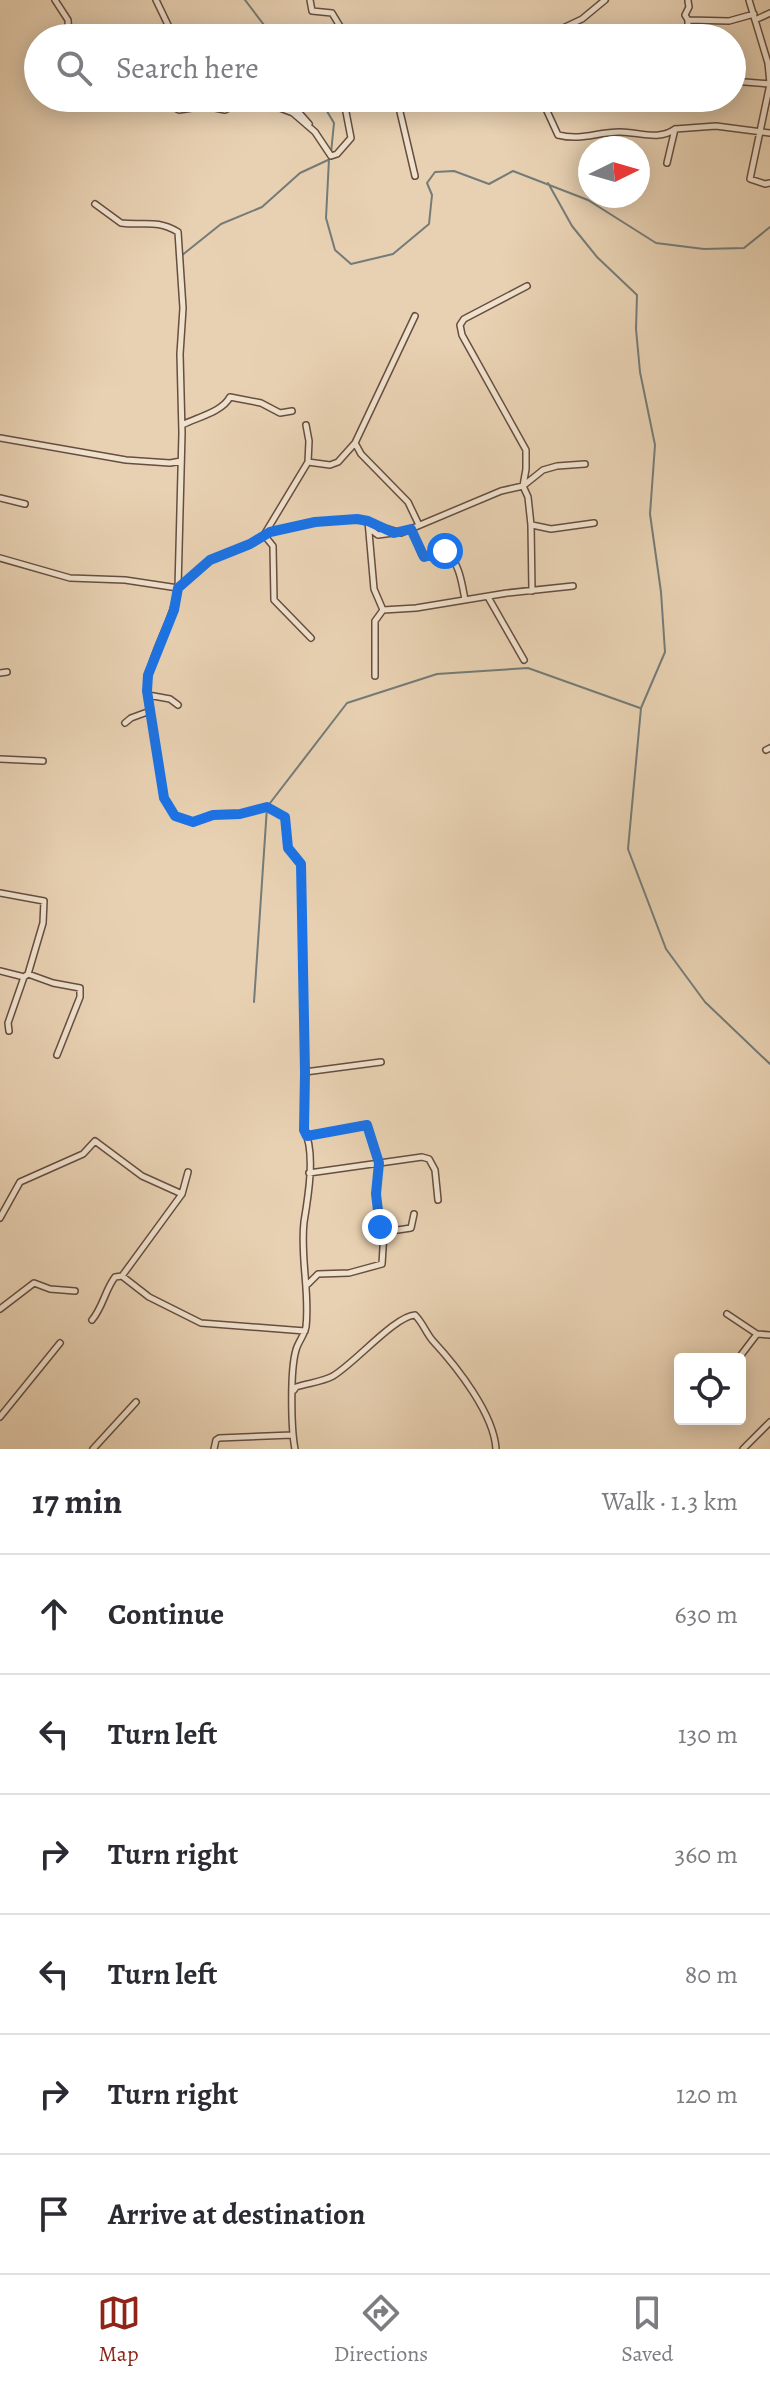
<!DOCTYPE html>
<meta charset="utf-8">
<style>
body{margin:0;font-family:Alegreya,serif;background:#f2f2f3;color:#2b2b33}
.controls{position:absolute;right:24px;bottom:24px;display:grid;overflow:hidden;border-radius:8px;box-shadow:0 4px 20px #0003}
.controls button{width:72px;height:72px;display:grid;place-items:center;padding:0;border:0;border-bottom:2px solid #e1e1e2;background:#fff;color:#2b2b33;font:40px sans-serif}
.compass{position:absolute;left:578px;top:136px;width:72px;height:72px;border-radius:50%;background:#fff;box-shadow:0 4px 20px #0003;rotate:85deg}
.stop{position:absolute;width:24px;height:24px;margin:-18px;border:6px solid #1a73e8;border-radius:50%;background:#fff}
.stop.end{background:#1a73e8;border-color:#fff;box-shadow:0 2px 8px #0008}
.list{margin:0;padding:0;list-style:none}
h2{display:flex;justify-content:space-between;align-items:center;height:104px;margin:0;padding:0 32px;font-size:34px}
h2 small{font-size:26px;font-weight:400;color:#7c7c81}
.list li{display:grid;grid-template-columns:52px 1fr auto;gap:24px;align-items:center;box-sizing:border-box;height:120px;padding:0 32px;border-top:2px solid #e1e1e2}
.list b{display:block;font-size:30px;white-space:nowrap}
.list em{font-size:26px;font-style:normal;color:#7c7c81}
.icon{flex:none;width:44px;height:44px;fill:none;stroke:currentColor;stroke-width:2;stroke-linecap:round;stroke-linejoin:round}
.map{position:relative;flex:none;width:770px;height:1449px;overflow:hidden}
.search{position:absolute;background:#fff;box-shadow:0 4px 20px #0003;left:24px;right:24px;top:24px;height:88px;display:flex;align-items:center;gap:20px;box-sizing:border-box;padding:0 28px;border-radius:44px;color:#7c7c81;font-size:30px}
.sheet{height:824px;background:#fff}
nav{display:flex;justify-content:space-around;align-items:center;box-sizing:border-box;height:112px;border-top:2px solid #e1e1e2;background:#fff;font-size:22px;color:#7c7c81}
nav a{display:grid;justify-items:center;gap:4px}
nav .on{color:#8f2418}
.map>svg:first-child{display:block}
</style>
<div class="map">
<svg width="770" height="1449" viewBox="0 0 770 1449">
<rect width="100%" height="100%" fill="#e8d1b2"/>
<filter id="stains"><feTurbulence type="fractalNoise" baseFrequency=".0025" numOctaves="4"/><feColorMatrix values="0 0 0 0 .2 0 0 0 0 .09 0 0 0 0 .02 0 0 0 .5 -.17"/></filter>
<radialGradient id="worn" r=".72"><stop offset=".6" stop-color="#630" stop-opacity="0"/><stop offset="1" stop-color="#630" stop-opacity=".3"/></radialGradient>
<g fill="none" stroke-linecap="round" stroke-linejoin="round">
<!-- stream -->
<path stroke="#747b78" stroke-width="2" d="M245,0L274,38
M319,98L334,123L331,153
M329,159L326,218L335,250L351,264L393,254L429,224L432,195L427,183L435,172L454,171L489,184L513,171L588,200L656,243L704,249L744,248L770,227
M548,183L572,226L597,257L637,295L636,329L640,372L655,445L650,514L661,592L665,652L641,708L628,849L666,949L705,1002L770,1064
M181,256L221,224L262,207L300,173L328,160
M254,1002L267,807L347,703L437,674L528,668L640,708"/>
<!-- minor casing -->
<g stroke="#664e40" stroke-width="8">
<path id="minor" d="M55,0L68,20L69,38
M156,0L169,27L187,38
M310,0L312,11L332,13L347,38
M749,0L768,63L770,83
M688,1L689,7L685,15L688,20V38
M688,20L729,21L754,14
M755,20L770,13
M542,38L582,19L605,0
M732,81L770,84
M770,84L750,179L765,184L770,183
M154,98L179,110L205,106L225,110L242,102H264L293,113L315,132L331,156L337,154L351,138L346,112L351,98
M286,98L309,124
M379,98L389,101L401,98
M413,98H421
M541,98L558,135C582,141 596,132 620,132C639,132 659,141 675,129
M397,99L415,176
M667,163L675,129L716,126L770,133
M95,204L121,223C144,226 156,219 178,232L183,308L180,354L182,433L178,588C174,620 153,648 148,679C146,691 149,700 150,711L131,718L125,723
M527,286L464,319L460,325L462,335L526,450V469L523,486L528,497L531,525L532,591
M415,316L355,443L361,454L408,502L419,525
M182,425C198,417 222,412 230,397L261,403L280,413L292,411
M306,425L309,441L308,462L264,535L273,546L274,600L311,638
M0,438L126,460L170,463L181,461
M308,462L330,465L338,462L355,443
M0,498L25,504
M368,521L374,589L383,610
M532,525L551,529L594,523
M370,529L378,535L393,533
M411,529L422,555L431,557L445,551C459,561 462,583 465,600
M0,558L70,578L125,580L178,588L210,560L250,544L273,531L315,522L357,519L401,533L501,491L523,486L543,470L557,466L585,464
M488,597L524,660
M383,610L416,608L507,593L573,586
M0,673L7,672
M375,676V621L383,610
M148,695L170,699L178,705
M150,710L164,798L175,816L193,822L213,815L240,814L267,807L285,817L288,848L301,864L305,1072L304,1130C316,1151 308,1198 304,1222C300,1257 310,1292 306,1327C304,1336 298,1342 296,1350C290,1370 291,1428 295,1449
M766,750L770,748
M0,759L43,761
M0,893L44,901L43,923L28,974L53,983L80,988V997L57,1055
M0,971L24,977
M9,1031L8,1023L24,977L28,974
M305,1072L381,1062
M307,1136L367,1125L379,1163L376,1194L383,1244
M309,1173L422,1157L429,1159L435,1170L438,1200
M0,1218L20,1182L83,1154L95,1141L142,1176L182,1194
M122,1276L149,1297L201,1323L305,1331
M308,1284L318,1274L349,1273L382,1264L384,1232L411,1228L414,1214
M0,1309L34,1283L50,1289L75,1291
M727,1314L757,1334
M92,1320C103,1307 105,1290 115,1277L122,1276L182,1194L188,1172
M738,1359L757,1334L770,1335
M294,1390L296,1387C308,1383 322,1382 333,1376C355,1363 395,1316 415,1315C423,1323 426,1333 433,1341C457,1367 494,1414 496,1449
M0,1417L60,1343
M93,1449L136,1402
M214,1449L216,1440L219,1438L292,1435
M743,1449L770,1422"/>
</g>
<!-- minor -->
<use href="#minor" stroke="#f0e1cd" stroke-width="5"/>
</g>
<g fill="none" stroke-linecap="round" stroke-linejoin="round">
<!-- route -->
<path stroke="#1a73e8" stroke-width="10" d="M380,1227L376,1194L379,1163L367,1125L307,1136L304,1130L305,1072L301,864L288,848L285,817L267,807L240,814L213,815L193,822L175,816L164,798L147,691L148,675L174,610L178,588L210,560L250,544L270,532L315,522L357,519L368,521L394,533L411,529L424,557L445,551"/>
</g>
<rect width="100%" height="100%" filter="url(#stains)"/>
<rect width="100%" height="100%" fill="url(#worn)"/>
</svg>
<div class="controls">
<button><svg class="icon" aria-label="locate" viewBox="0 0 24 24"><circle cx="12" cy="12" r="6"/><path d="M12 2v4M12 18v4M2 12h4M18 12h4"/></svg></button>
</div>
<svg class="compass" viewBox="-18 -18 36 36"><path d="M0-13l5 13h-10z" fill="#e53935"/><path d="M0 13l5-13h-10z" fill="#7c7c81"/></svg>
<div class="stop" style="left:445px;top:551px"></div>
<div class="stop end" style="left:380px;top:1227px"></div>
<div class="search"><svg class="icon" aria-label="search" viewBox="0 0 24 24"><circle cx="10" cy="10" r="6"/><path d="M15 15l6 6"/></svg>Search here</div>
</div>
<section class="sheet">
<h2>17 min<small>Walk · 1.3 km</small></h2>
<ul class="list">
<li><svg class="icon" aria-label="ahead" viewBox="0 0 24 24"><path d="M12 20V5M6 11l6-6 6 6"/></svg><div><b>Continue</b></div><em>630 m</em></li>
<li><svg class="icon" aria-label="left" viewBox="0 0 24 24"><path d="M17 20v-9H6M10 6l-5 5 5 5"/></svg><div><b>Turn left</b></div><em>130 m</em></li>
<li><svg class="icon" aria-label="right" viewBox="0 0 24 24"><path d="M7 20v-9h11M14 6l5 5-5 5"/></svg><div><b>Turn right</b></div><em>360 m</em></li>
<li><svg class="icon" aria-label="left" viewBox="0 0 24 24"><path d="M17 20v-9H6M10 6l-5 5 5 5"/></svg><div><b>Turn left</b></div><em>80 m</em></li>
<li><svg class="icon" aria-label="right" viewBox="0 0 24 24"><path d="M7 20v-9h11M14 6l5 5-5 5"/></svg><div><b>Turn right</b></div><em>120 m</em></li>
<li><svg class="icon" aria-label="arrive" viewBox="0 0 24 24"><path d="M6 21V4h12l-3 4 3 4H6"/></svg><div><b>Arrive at destination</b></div></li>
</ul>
</section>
<nav>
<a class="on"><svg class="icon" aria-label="map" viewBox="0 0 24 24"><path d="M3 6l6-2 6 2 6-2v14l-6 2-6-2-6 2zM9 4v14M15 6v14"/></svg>Map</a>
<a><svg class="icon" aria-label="directions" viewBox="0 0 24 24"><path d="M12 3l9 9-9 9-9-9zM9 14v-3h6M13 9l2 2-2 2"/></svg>Directions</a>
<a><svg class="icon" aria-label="saved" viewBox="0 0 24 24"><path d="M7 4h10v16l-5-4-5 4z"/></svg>Saved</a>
</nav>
